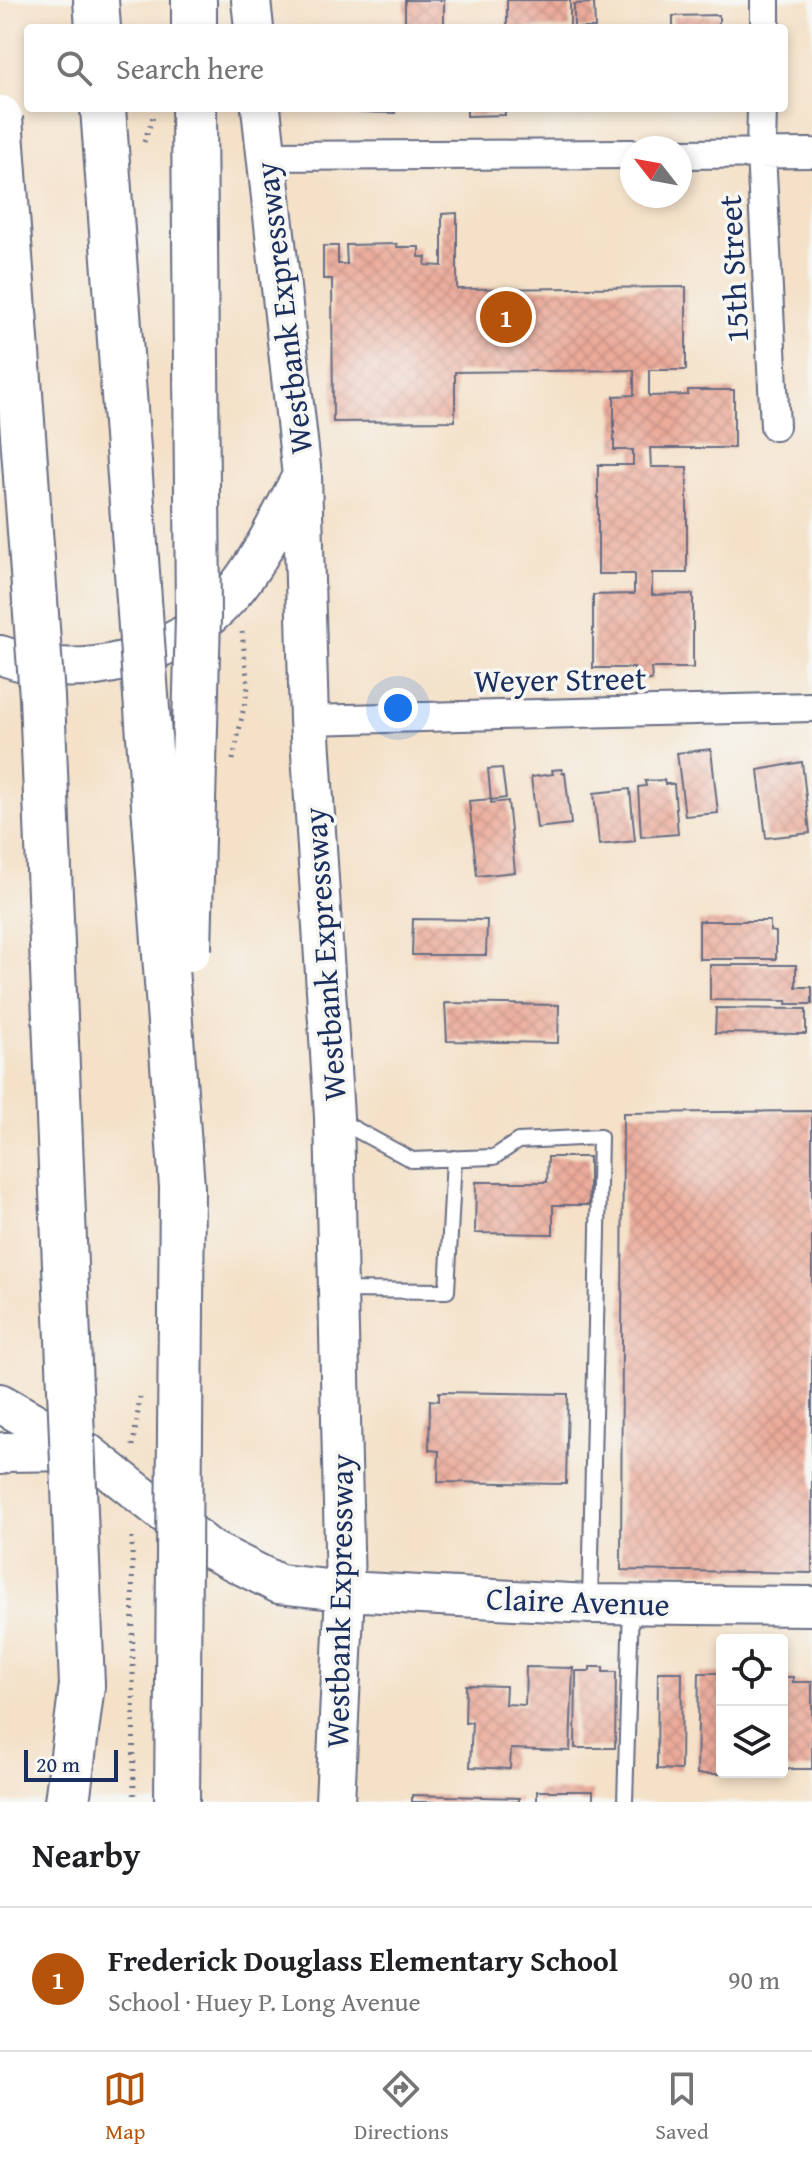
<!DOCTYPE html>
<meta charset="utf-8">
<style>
body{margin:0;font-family:"Gentium Book Plus",serif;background:#f2f2f2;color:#202124}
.controls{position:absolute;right:24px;bottom:24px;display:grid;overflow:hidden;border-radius:8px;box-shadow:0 4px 12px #0003}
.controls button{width:72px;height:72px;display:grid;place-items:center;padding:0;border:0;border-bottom:2px solid #e0e0e0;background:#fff;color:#202124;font:40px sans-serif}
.compass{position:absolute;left:620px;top:136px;width:72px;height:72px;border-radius:50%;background:#fff;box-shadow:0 4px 12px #0003;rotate:301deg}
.scale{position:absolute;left:24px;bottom:20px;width:94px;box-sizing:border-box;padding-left:8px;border:4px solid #1b2f5e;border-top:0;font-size:22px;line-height:28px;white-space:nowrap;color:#1b2f5e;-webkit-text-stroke:6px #f6f6f2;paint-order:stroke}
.you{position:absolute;left:398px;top:708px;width:28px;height:28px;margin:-20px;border:6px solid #fff;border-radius:50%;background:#1a73e8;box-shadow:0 0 0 12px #1a73e833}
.badge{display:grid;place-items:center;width:52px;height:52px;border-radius:50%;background:#b45309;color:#fff;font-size:26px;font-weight:700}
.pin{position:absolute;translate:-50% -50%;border:4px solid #fff;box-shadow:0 2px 8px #0006}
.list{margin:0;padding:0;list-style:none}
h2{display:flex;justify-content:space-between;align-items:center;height:104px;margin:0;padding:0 32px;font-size:34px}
h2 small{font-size:26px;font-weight:400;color:#757577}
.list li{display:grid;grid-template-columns:52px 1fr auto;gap:24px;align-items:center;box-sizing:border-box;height:144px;padding:0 32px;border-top:2px solid #e0e0e0}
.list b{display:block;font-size:30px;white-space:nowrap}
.list p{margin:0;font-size:26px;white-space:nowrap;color:#757577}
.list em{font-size:26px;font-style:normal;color:#757577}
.icon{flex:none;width:44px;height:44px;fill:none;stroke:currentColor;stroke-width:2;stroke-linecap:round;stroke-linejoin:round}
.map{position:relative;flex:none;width:812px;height:1802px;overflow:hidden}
.search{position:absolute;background:#fff;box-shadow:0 4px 12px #0003;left:24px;right:24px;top:24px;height:88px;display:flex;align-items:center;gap:20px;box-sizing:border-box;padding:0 28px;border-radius:8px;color:#757577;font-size:30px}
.sheet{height:248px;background:#fff}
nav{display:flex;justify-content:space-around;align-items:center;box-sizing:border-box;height:112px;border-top:2px solid #e0e0e0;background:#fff;font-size:22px;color:#757577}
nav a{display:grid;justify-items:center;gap:4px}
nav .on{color:#b45309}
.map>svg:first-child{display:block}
</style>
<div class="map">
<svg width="812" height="1802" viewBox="0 0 812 1802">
<defs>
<pattern id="building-cross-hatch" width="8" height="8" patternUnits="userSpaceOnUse" patternTransform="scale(2)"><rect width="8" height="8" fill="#ebab9a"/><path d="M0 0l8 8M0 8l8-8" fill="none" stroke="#c99387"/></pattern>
</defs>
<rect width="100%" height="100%" fill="#f6f6f2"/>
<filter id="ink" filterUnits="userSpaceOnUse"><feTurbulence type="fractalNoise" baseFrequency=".0125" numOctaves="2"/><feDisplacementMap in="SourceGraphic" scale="16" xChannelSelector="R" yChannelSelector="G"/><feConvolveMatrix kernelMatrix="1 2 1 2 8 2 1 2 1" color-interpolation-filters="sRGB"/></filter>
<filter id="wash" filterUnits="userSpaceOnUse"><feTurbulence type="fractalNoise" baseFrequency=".006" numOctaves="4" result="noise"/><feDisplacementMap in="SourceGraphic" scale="32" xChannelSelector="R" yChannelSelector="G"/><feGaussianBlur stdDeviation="1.8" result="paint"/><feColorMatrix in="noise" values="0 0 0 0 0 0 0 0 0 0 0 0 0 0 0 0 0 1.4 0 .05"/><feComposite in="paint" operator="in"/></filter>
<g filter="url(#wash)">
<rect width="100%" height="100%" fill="#f4e1c8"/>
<g id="blocks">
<!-- building -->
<path fill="url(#building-cross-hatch)" d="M405,0H444V28H405Z
M507,0H570V28H507Z
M594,3L595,28H574V4Z
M719,15V28H673V16Z
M354,108H395V113L354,112Z
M467,108H505V115L467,116Z
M457,213V289L686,287V370H649V396L688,395V390H734V448H650L651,467H687V573H652V595L693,594V668H651L652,680H634V668H593V595L634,594V574H598V465H633V450H614V396L634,395V370L455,372V421L333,422L332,279H323V246H338V264H347L346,245L397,244V247H419V257H426L425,265L442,266V214Z
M711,749L718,813L685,816L677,753Z
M802,762L810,833L766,838L758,770Z
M502,768L506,798L491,800L488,769Z
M562,769V773H565L571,824L537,828L531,777L553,774L552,770Z
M664,780L665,784H674L678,834L641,837L638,787L646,786L645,781Z
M630,789L635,841L599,845L594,793Z
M491,799V803L508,801L515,872L477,876L469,801Z
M413,919L487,920L486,955H412Z
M699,921H770V931L776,932V959H699Z
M710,965H796V987H812V1004H786L787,1001L710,1000Z
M445,1003L559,1005L558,1043L447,1041Z
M716,1008L806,1009V1034L715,1033Z
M812,1111V1573L621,1570L623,1113Z
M548,1157H589V1205H553V1234L475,1233L476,1182H547Z
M439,1392L568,1394L566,1484L438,1482L439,1451L429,1450L430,1400L439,1401Z
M526,1667L573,1668L570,1751L511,1749L510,1769L470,1767L472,1722L465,1723L466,1685L506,1686L505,1704L525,1705Z
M590,1667H603V1672H616L615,1748H575L576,1671H590Z
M658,1672H682L681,1770L657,1769Z
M699,1673H722V1774H697Z
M783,1677H793V1682H812V1769H782Z
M537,1791H593V1802H537Z
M412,1795L519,1798V1802H412Z"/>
</g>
</g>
<g filter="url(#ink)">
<use href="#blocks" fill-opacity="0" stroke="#676d83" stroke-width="2"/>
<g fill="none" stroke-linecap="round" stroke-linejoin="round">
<!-- lane casing -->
<g stroke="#676d83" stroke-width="18">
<path id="lane" d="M338,1120L412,1160L494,1157L518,1141L600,1137L590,1603
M338,1290L447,1291L454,1158
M625,1802L631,1605"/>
</g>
<!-- street casing -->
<g stroke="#676d83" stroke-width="32">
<path id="street" d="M765,28V0
M762,108L761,153L775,426
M680,154L812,153
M266,156L632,154
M309,720L812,707"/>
</g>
<!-- secondary casing -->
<g stroke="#676d83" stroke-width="42">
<path id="secondary" d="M251,0L254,28
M261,108L302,476L309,720L334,1117L345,1591L335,1802
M0,655C81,684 171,661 229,597C260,562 280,516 302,476
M0,1403L85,1451L211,1550L279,1584L345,1591L590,1604L812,1606
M0,1455L4,1452L82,1451"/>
</g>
<!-- highway casing -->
<g stroke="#676d83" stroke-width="48">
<path id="highway" d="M96,0L98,28
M194,0V28
M67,1802L82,1685"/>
</g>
<!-- path -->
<path stroke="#676d83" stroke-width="5" stroke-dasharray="2 6" stroke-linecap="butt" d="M144,142L154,114
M233,760L248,687L242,632
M133,1446L140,1397
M132,1537L134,1802"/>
<!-- lane -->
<use href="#lane" stroke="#fff" stroke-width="14"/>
<!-- street -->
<use href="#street" stroke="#fff" stroke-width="28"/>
<!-- secondary -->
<use href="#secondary" stroke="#fff" stroke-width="38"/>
<!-- highway -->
<use href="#highway" stroke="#fff" stroke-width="44"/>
<!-- highway-bridge casing -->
<g stroke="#676d83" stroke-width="48" stroke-linecap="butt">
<path id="highway-bridge" d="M103,108L182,1187L177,1802
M0,118L42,697L82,1685
M189,949L198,617L194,108"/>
</g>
<!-- highway-bridge -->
<use href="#highway-bridge" stroke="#fff" stroke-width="44"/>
</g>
</g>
<g text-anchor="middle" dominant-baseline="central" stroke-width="7" stroke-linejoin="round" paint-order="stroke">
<!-- street labels -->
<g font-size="32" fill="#1b2f5e" stroke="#f6f6f2">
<text transform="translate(733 269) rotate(-93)">15th Street</text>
<text transform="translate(283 308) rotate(-97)">Westbank Expressway</text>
<text transform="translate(560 679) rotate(-1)">Weyer Street</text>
<text transform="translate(324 954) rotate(-94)">Westbank Expressway</text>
<text transform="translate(339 1601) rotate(-89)">Westbank Expressway</text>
<text transform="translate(578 1601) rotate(2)">Claire Avenue</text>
</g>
</g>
</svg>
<div class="controls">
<button><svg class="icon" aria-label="locate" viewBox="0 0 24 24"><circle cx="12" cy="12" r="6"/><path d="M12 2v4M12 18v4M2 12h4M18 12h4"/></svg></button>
<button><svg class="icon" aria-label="layers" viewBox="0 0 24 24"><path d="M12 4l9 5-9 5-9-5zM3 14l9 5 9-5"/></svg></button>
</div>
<svg class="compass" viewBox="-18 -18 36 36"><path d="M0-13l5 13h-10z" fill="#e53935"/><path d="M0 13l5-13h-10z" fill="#757577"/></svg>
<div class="scale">20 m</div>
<div class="you"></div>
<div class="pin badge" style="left:506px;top:317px">1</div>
<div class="search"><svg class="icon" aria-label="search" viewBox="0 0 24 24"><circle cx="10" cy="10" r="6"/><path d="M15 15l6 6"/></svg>Search here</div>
</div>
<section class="sheet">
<h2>Nearby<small></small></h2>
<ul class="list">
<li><span class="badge">1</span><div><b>Frederick Douglass Elementary School</b><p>School · Huey P. Long Avenue</p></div><em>90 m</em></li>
</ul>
</section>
<nav>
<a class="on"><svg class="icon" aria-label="map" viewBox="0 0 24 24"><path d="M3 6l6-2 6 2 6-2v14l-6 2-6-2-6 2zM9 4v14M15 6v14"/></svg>Map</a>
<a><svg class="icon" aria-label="directions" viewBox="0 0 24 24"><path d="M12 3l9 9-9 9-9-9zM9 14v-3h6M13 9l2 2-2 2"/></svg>Directions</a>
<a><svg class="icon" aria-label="saved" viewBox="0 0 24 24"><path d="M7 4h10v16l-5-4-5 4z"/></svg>Saved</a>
</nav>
